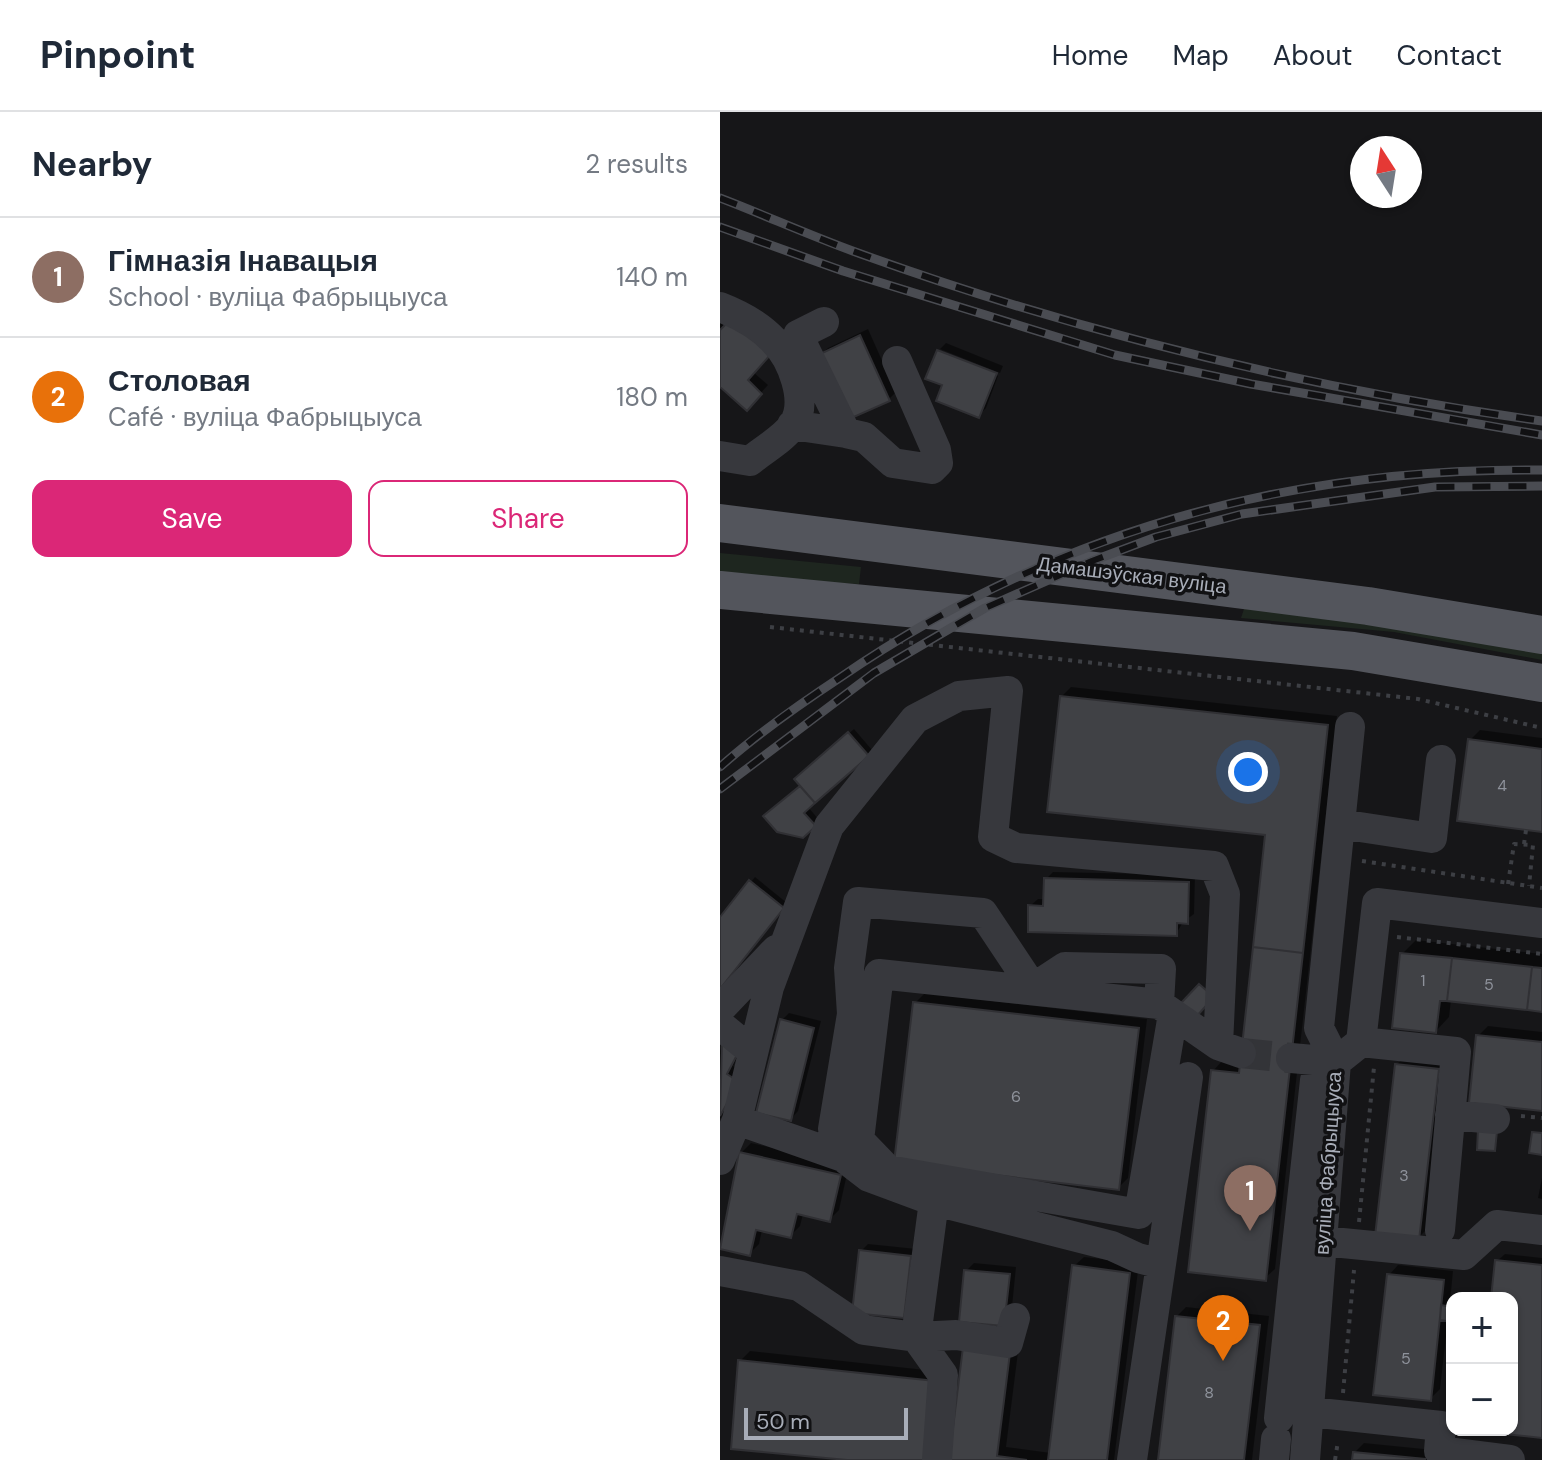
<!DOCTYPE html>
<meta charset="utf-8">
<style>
body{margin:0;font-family:"DM Sans",sans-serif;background:#f6f6f7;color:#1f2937}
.controls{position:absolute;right:24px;bottom:24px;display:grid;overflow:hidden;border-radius:16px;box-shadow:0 2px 6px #0004}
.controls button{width:72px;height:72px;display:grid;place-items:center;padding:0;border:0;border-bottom:2px solid #e0e1e3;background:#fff;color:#1f2937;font:40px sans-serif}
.compass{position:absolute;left:630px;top:24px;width:72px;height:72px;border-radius:50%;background:#fff;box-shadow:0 2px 6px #0004;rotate:348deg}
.scale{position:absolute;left:24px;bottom:20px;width:164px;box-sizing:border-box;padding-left:8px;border:4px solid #a8adb8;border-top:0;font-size:22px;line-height:28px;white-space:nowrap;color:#a8adb8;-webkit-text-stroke:6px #111113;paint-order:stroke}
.you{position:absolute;left:528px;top:660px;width:28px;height:28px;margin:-20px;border:6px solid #fff;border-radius:50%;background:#1a73e8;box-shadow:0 0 0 12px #1a73e833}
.badge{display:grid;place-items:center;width:52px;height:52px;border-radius:50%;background:#db2777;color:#fff;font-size:26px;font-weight:700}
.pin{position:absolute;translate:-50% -66px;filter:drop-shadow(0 2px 4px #0008)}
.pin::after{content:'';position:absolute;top:42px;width:28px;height:24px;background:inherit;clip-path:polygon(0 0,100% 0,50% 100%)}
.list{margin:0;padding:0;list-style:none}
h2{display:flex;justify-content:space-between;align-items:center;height:104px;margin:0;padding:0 32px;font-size:34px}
h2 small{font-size:26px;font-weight:400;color:#747a83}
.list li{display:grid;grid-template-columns:52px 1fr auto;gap:24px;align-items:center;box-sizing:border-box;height:120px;padding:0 32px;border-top:2px solid #e0e1e3}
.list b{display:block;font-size:30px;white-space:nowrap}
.list p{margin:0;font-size:26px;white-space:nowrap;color:#747a83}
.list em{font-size:26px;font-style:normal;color:#747a83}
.actions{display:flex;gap:16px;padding:24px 32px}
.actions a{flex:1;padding:18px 0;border:2px solid #db2777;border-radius:16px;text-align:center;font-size:28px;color:#db2777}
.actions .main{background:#db2777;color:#fff}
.map{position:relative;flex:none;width:822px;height:1348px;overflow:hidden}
header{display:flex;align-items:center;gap:48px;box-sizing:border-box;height:112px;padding:0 40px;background:#fff;border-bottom:2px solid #e0e1e3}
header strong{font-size:38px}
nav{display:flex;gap:44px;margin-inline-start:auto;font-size:28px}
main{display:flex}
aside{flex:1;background:#fff}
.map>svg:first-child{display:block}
</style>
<header>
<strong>Pinpoint</strong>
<nav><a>Home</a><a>Map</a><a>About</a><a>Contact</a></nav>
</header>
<main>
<aside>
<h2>Nearby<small>2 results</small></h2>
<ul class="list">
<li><span class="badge" style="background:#8d6e63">1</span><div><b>Гімназія Інавацыя</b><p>School · вуліца Фабрыцыуса</p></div><em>140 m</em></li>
<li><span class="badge" style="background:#e8710a">2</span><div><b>Столовая</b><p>Café · вуліца Фабрыцыуса</p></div><em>180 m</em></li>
</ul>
<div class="actions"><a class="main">Save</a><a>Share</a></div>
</aside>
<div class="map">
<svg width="822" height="1348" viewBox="0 0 822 1348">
<rect width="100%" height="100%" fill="#161618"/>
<!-- green -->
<path fill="#1e261f" d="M0,441L141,455L139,472L0,466Z
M525,494L676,514L822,541V548L674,520L521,506Z"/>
<!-- shadow -->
<path fill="#0007" d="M0,204L33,260L48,273L27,296L0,272Z
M148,217L176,280L169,287L100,243L108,236Z
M226,231L283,254L280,261L220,237Z
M219,238L278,264L266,296L258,304L225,272Z
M351,575L617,604L555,1157L545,1166L493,959L502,949L522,951L547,722L342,584Z
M134,617L152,638L88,695L100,709L82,724L51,700L82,674L81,663Z
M760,618L822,626V718L750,628Z
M333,760L475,763L474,802L463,810L456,822L310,794L318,787H325L326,767Z
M35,765L67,791L0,875V808Z
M696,828L822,842V898L731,888L729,905L716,919L682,842Z
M205,881L427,907L408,1066L399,1075L195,891Z
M69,901L101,909L78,999L71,1007L62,908Z
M768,914L822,920V997L758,924Z
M3,932L24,933L13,954L24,962L0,1007V939Z
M687,943L727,947L708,1116L698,1126L677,952Z
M31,1031L129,1053L119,1098L109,1108L83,1102L80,1114L70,1124L42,1118L39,1132L29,1142L0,1135L21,1041Z
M822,1066V1087L818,1086Z
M148,1132L197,1137L191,1197L141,1139Z
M785,1142L822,1146V1324L763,1318H792V1186H773L777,1149Z
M364,1145L419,1151L394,1348H247L245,1236L299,1232L286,1335L331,1341L354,1154Z
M254,1151L296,1155L291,1205L246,1159Z
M678,1153L733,1159L730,1190L732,1208L728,1207L720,1277L710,1287L669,1163Z
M466,1195L549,1204L532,1348H440L456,1205Z
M30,1239L224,1260L129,1348L20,1249Z
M644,1331L714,1338L713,1348H634V1341Z"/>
<!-- building -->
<path fill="#404145" stroke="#303034" stroke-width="2" d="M12,206L51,242L28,268L42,282L27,299L0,275V218Z
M140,223L170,289L127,308L98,243Z
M217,238L277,261L259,306L216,289L222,273L205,267Z
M340,584L608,613L583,841L533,835L545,723L327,700Z
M128,620L149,644L95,691L74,667Z
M748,627L822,637V720L737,709Z
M80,674L95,691L84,701L96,714L83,726L57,720L43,704Z
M324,766L469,770L468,812L457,811V824L308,820V793L323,794Z
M29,768L64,796L0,877V805Z
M533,835L583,841L546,1169L468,1160L491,958L519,961Z
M680,841L732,846L727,889H720L716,921L672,916Z
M732,846L812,855L807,898L727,889Z
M812,855L822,856V900L807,898Z
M479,872L494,885L476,905L461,891Z
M193,890L419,916L399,1078L174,1051Z
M60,907L94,916L71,1009L36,1001Z
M756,923L822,930V999L749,991Z
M2,931L18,941L7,962L19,970L0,1004Z
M675,952L719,957L699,1128L655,1124Z
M758,1017L777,1019L775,1039L757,1038Z
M812,1020L822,1021V1043L809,1041Z
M19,1040L121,1063L110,1110L77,1102L71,1126L36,1118L30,1144L0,1137Z
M139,1138L191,1144L184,1206L132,1201Z
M775,1148L822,1153V1326L756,1319L792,1318V1186H771Z
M352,1153L410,1161L387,1348H328Z
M244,1158L290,1162L284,1214L239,1210Z
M667,1162L724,1168L711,1289L653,1283Z
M721,1193L732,1195V1210L720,1208Z
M455,1204L540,1213L524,1348H438Z
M243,1235L290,1241L277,1344L307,1348H229Z
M18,1248L215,1269L207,1348H127L11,1337Z
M633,1340L705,1347V1348H632Z"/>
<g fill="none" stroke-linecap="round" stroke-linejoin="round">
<!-- minor-tunnel -->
<path stroke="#333438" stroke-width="30" stroke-dasharray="30 15" stroke-linecap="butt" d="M521,941L571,946"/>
<!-- path -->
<path stroke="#3d3f44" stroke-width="4" stroke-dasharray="4 6" stroke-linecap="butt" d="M50,515L698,587L822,616
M804,732L806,718
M642,749L822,776
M788,772L794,732L813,733L809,774
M677,825L822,842
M801,1004L822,1006
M639,1110L654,955
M623,1281L634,1158
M615,1348L618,1329"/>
<!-- minor -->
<path stroke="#37383d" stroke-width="30" d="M0,195C18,202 39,213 53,228C72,246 89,290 73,313C63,327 43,338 30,349L0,344
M72,313L126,321L78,223L104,210
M126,321L144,325L173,351L212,357L218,351L216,338L177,249
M620,712L712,726L721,648
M0,897L56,838
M453,902L419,1102L168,1058L139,1028L159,862L439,892L498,933L521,941
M0,913L33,940
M641,930L657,791L822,811
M571,946L616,950L641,930L736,940L720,1118
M730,1003L775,1007
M139,1028L113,1017L132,902L129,856L138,790L263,801L313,876L345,855L441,857L439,892
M0,1048L17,1008
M214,1089L196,1225L223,1263L217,1348
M602,1129L744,1143L777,1113L822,1118
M441,1152L468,965
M0,1159L79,1174L144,1218L196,1225L236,1223L288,1231L295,1206
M572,1180L595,968
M590,1300L721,1314L719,1339L790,1348
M559,1306L572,1180L591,1181
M412,1348L441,1152L418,1146L392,1134L211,1088L149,1065L123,1045L17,1008L49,875L109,714L195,607L239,584L288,579L273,725L296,736L494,754L505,782L498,933
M554,1348L556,1327
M585,1348L616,950L599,916L630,615"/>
<!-- major -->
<path stroke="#53555c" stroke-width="38" d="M0,411L648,494L822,523
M0,478L633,539L822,571"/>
<!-- rail casing -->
<g stroke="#4a4c52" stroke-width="9">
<path id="rail" d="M0,86C47,104 93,125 141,142C360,221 591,277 822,309
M0,115L123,159L395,243L531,272L822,323
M0,655C37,622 80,592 121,565C331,421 568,355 822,358
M0,677L154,561L265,496L372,449L436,425L522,402L715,375L822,374"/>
</g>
<!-- rail -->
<use href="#rail" stroke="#111113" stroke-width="6" stroke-dasharray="18" stroke-linecap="butt"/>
</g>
<g text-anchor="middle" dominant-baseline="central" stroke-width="7" stroke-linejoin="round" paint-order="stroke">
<!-- number labels -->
<g font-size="16" fill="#8e929b">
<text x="782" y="673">4</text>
<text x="703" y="868">1</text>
<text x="769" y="872">5</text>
<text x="296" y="984">6</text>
<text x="684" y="1063">3</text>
<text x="686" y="1246">5</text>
<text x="489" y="1280">8</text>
</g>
<!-- street labels -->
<g font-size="20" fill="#a8adb8" stroke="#111113">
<text transform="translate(412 463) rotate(7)">Дамашэўская вуліца</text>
<text transform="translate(608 1051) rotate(-86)">вуліца Фабрыцыуса</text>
</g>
</g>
</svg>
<div class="controls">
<button>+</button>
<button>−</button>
</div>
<svg class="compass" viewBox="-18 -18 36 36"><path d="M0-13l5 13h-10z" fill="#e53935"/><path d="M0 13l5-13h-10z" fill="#747a83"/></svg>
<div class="scale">50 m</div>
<div class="you"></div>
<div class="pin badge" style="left:530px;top:1119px;background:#8d6e63">1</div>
<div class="pin badge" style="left:503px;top:1249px;background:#e8710a">2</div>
</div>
</main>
